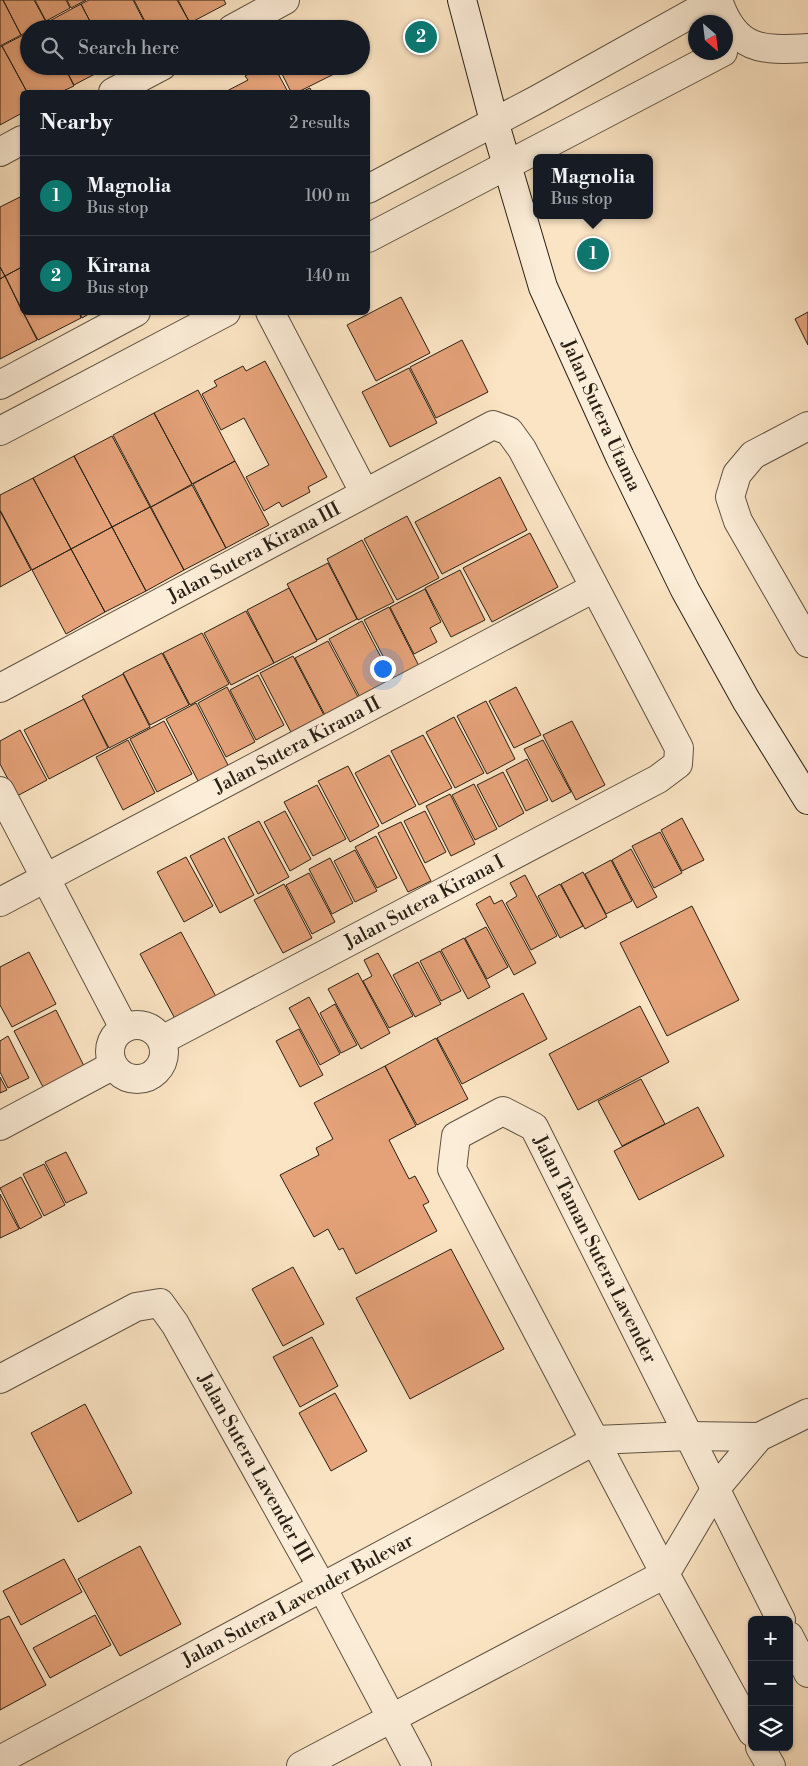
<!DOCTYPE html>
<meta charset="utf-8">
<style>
body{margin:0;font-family:"Libre Bodoni",serif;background:#242831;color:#f1f3f6}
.controls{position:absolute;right:15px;bottom:15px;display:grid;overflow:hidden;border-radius:8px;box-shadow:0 1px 4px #0004}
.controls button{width:45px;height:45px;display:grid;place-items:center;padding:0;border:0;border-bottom:1px solid #363941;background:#171b24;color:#f1f3f6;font:25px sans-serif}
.compass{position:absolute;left:688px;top:15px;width:45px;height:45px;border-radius:50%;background:#171b24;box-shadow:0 1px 4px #0004;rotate:152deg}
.you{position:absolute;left:382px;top:668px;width:18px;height:18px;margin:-12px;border:4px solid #fff;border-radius:50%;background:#1a73e8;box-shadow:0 0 0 8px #1a73e833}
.badge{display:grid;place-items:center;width:32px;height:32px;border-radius:50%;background:#0f766e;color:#fff;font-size:16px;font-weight:700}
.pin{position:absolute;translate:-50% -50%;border:2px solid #fff;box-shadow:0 1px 5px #0006}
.popup{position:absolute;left:533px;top:154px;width:120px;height:65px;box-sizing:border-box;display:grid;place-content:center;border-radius:8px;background:#171b24;filter:drop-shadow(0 1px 4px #0005);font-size:16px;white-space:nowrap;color:#9ea1a6}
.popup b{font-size:19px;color:#f1f3f6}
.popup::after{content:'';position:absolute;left:50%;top:100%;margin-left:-10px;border:10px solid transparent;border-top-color:#171b24}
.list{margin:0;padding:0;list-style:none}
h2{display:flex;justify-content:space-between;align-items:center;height:65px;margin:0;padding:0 20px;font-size:21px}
h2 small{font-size:16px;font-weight:400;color:#9ea1a6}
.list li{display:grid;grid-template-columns:32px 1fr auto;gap:15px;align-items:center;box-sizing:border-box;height:80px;padding:0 20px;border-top:1px solid #363941}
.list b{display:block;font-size:19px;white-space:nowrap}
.list p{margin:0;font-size:16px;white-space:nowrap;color:#9ea1a6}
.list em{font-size:16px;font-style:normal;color:#9ea1a6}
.icon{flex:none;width:28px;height:28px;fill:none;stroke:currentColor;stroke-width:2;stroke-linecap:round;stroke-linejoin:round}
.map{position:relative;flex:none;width:808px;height:1766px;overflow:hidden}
.search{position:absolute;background:#171b24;box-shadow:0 1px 4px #0004;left:20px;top:20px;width:350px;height:55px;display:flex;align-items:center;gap:12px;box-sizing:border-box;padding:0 18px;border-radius:28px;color:#9ea1a6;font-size:19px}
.panel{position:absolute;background:#171b24;box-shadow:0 1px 4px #0004;left:20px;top:90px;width:350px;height:225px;border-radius:8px}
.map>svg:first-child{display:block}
</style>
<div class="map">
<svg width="808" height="1766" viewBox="0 0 808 1766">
<rect width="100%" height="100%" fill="#fbe4c3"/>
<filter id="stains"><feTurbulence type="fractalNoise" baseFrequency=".004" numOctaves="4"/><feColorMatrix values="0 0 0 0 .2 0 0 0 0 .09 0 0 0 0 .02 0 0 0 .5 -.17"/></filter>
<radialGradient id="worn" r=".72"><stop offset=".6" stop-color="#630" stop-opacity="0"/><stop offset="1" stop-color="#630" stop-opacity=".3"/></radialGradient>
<!-- building -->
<path fill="#e5a279" stroke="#292116" d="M0,0H3L21,35L0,46Z
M3,0H34L46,22L21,35Z
M35,0H66L70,8L46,21Z
M67,0H86L71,8Z
M89,0H133L148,29H94L81,4Z
M134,0H177L190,23L179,29H149Z
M178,0H224L226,4L190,23Z
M81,4L94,29H44L42,25Z
M29,32V66H64L74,86L61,92H27L2,46Z
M2,46L27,92H22V113L0,125V47Z
M64,66H110L74,85Z
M263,66L265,70L274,66L288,92H225L248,80L245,76Z
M278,66H350L298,92H291Z
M310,88L312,92H301Z
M20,197L22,202V267L5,276L0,267V207Z
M0,267L5,276L0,279Z
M22,267V311L5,276Z
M5,276L37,340L0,359V279Z
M401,297L430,353L376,381L347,325Z
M23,312H79L81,318L38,340Z
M79,312H92L82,318Z
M808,312V345L795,319Z
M462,340L488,392L436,418L410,367Z
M265,361L327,477L308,487L310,492L282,507L279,502L264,511L246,477L269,465L244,418L221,430L202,394L217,386L214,381L243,366L246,371Z
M409,368L437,423L390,447L362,392Z
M198,390L235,461L192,484L154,413Z
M154,413L192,484L151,507L113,435Z
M112,436L150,507L112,527L74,456Z
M74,456L112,527L71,549L33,478Z
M235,461L269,525L226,548L193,484Z
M500,477L527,530L442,574L415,522Z
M33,478L71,549L32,570L0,510V495Z
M192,485L226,548L184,570L151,507Z
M150,507L184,570L146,591L112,527Z
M0,511L31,570L0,587Z
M407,516L439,578L397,600L364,539Z
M112,527L146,591L105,612L71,549Z
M530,533L558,587L492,622L463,568Z
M362,540L394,602L358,620L327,559Z
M71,549L105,612L66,634L32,570Z
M328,563L357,619L317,640L287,584Z
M460,570L485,620L451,637L425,588Z
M289,588L317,641L274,663L247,610Z
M425,589L441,622L430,628L437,642L414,654L390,607Z
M389,607L419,666L395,679L364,620Z
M246,611L274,663L231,685L204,633Z
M362,621L396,686L363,703L329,639Z
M202,633L229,684L190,705L163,653Z
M328,641L358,697L325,715L295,658Z
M162,653L189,705L150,725L123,673Z
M293,656L326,719L293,736L260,673Z
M123,674L150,727L109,748L82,696Z
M258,675L284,725L256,740L230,690Z
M227,687L255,742L226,757L198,703Z
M516,687L541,735L514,748L489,701Z
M84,699L108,748L49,779L24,730Z
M486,701L515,759L487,774L457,716Z
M196,703L229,767L199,783L166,719Z
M454,717L484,773L455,788L426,732Z
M164,721L192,774L157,792L130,739Z
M572,721L605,785L576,800L543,735Z
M20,730L47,780L17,796L0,764V741Z
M423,735L452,788L419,805L391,751Z
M128,740L155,793L123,810L96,757Z
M543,740L571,792L552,802L524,749Z
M389,755L416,806L382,824L355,773Z
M527,759L548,800L526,811L506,770Z
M348,766L379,826L350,842L318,781Z
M503,772L524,813L499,827L477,785Z
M474,784L497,829L475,840L452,795Z
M317,785L346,839L313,856L284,802Z
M450,794L475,844L451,856L426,806Z
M285,811L311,859L290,871L264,822Z
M425,811L446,852L425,863L404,821Z
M682,818L704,860L682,871L661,830Z
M259,821L289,877L258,894L228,837Z
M401,822L431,881L408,892L378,833Z
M660,832L682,873L654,888L632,846Z
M376,836L397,878L377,888L355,847Z
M224,838L254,895L220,913L190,856Z
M631,849L657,897L637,908L612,860Z
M355,850L377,891L355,902L334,861Z
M186,857L213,906L184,922L157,872Z
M330,858L353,903L332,914L309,869Z
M611,860L632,901L606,914L585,874Z
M583,872L607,917L585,929L561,884Z
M309,873L335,922L312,934L286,885Z
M525,875L557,936L531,950L506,903L517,896L510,883Z
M284,884L312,938L283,953L254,900Z
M560,884L583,926L560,938L538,896Z
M490,896L494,904L502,900L536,963L514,975L476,904Z
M692,906L739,1000L667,1036L620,943Z
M486,927L508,967L487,979L465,938Z
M181,932L220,1004L179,1026L140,954Z
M464,938L490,987L468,999L441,950Z
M440,951L461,991L441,1001L420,961Z
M29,952L56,1004L12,1027L0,1005V967Z
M378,953L413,1016L389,1028L363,981L372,976L364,960Z
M418,962L441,1004L415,1017L393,975Z
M358,973L390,1033L361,1049L328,989Z
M523,993L547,1039L462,1084L437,1038Z
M309,997L340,1054L320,1065L289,1008Z
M335,1004L357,1045L341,1053L320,1013Z
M640,1006L669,1062L578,1110L549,1054Z
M56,1010L84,1066L43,1087L14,1031Z
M299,1029L323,1075L300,1087L276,1041Z
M8,1036L29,1078L8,1088L0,1072V1041Z
M436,1038L468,1099L417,1125L385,1066Z
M385,1066L416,1126L389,1140L409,1179L415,1176L429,1202L423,1205L437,1231L356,1274L343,1248L339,1250L328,1229L314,1237L280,1175L319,1155L316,1148L333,1139L314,1103Z
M0,1077L7,1090L0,1093Z
M641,1079L665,1124L622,1146L598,1101Z
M698,1107L724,1156L639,1200L614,1151Z
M66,1152L87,1193L66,1203L45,1162Z
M44,1164L65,1205L44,1216L23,1174Z
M21,1177L42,1217L20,1229L0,1188Z
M0,1194L19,1229L0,1238Z
M451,1249L504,1349L410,1399L356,1298Z
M293,1267L324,1324L283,1346L252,1289Z
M312,1337L338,1386L300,1407L273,1357Z
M335,1393L367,1451L331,1471L299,1413Z
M85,1404L132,1493L78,1522L31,1433Z
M140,1546L181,1624L120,1656L78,1579Z
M64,1559L82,1592L21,1625L3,1591Z
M95,1615L111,1645L50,1678L33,1648Z
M9,1616L46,1685L0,1710V1620Z"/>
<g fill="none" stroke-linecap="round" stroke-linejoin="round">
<!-- street casing -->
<g stroke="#5e5241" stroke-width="30">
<g id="street">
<path d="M718,0C735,50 760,51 808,48"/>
<path d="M232,29L285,0"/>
<path d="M113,92L162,66"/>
<path d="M0,152L22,140"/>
<path d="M368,189L538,99L716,0"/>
<path d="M368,238L723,52"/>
<path d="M270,312L364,492"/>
<path d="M0,385L136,312"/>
<path d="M808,426L753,455L737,474L730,497L738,521L808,643"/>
<path d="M0,431L226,312"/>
<path id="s1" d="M0,688L493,425L509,431L522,449L679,748L678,764L658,779L162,1040"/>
<path d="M0,791L124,1028"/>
<path id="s2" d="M0,902L594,588"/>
<circle cx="137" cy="1052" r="27"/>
<path d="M0,1126L112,1066"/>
<path id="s3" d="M0,1379L136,1307L160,1303L175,1324L322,1587L417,1766"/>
<path d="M665,1574L716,1488L759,1437L808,1413"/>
<path d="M789,1636L808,1673"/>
<path id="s4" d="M752,1732L665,1574L452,1169L456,1136L503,1111L534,1127L781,1620"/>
<path d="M760,1747L771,1766"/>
<path id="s5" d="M0,1760L596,1440L689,1436L759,1437"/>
<path d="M301,1766L665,1574"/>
</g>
</g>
<!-- secondary casing -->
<g stroke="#292116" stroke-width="30">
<g id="secondary">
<path id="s6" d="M462,0L494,121L543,287L620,457L685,590L746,700L808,800"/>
</g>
</g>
<!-- street -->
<use href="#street" stroke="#fcedd8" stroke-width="28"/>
<!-- secondary -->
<use href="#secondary" stroke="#fcedd8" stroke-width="28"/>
</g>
<g text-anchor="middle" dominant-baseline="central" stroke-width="5" stroke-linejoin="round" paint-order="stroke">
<!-- street labels -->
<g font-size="19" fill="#292116" stroke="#fcedd8">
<text stroke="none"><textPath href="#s6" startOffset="439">Jalan Sutera Utama</textPath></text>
<text stroke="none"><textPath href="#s1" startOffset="288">Jalan Sutera Kirana III</textPath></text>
<text stroke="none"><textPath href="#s2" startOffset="336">Jalan Sutera Kirana II</textPath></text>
<text transform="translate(424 902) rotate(-28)">Jalan Sutera Kirana I</text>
<text stroke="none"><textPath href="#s4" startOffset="896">Jalan Taman Sutera Lavender</textPath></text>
<text stroke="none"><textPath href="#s3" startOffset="369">Jalan Sutera Lavender III</textPath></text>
<text stroke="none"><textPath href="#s5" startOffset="338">Jalan Sutera Lavender Bulevar</textPath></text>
</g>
</g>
<rect width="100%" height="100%" filter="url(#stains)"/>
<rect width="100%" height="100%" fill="url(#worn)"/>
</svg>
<div class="controls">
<button>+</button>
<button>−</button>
<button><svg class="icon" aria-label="layers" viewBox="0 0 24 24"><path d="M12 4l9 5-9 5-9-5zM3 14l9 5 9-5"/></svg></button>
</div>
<svg class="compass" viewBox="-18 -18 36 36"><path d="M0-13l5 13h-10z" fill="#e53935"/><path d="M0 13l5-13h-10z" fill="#9ea1a6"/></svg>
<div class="you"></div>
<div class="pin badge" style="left:593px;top:254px">1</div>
<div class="popup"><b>Magnolia</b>Bus stop</div>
<div class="pin badge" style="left:421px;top:37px">2</div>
<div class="search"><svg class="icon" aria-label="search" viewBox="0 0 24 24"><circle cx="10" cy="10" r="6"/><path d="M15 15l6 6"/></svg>Search here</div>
<section class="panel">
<h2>Nearby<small>2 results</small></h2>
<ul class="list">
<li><span class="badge">1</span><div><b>Magnolia</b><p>Bus stop</p></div><em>100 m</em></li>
<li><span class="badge">2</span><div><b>Kirana</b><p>Bus stop</p></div><em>140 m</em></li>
</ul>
</section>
</div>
